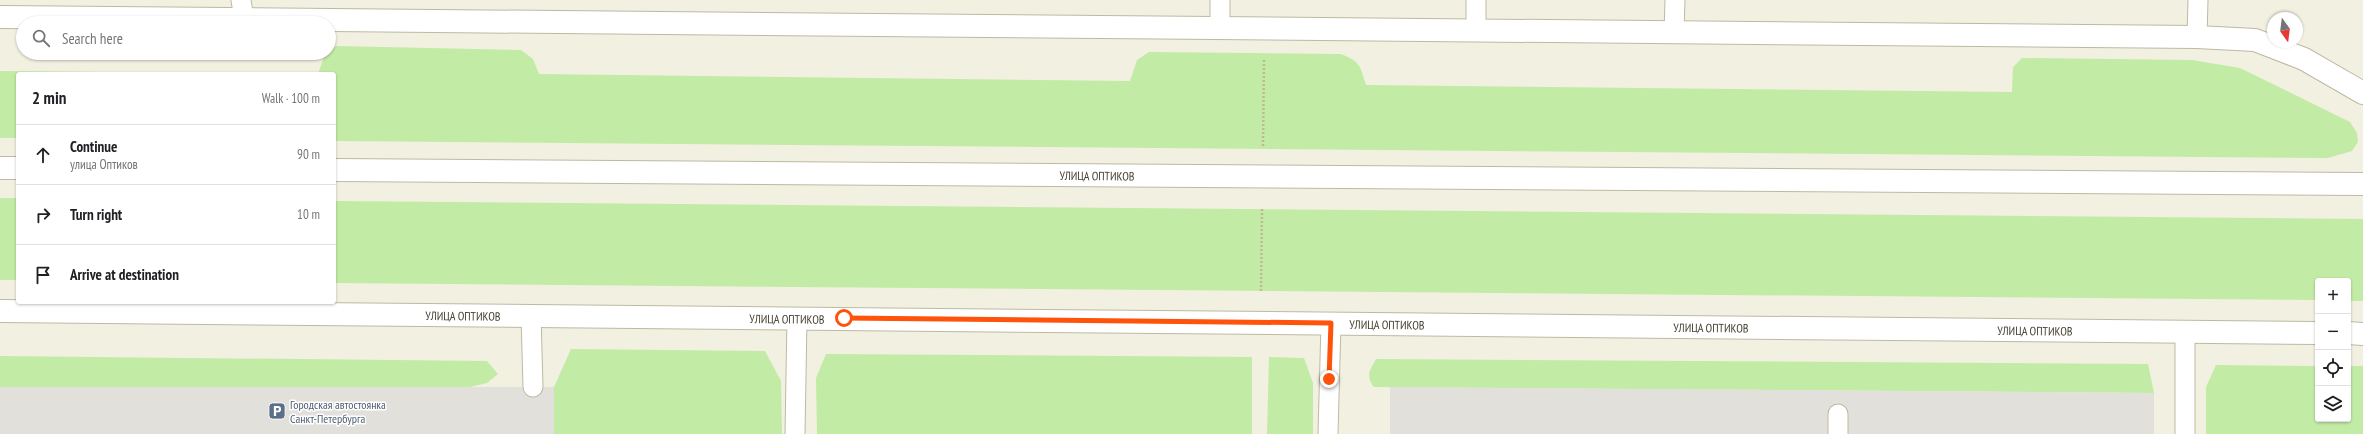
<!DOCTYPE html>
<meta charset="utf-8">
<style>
body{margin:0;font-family:"PT Sans Narrow",sans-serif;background:#f2f2f2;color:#202124}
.controls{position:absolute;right:12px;bottom:12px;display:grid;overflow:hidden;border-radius:4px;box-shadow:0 1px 3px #0004}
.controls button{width:36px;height:36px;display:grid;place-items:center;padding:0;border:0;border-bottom:1px solid #e0e0e0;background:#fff;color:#202124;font:20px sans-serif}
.compass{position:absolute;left:2267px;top:12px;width:36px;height:36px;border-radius:50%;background:#fff;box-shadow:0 1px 3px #0004;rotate:166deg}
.stop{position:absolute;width:12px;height:12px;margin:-9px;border:3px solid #ff520b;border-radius:50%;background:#fff}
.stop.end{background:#ff520b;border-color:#fff;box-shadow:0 1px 4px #0008}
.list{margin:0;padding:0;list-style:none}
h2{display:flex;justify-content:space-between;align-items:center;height:52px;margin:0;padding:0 16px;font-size:17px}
h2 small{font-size:13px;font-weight:400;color:#757577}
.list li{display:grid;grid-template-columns:26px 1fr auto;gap:12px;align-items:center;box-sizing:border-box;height:60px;padding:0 16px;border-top:1px solid #e0e0e0}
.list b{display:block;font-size:15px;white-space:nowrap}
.list p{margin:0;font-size:13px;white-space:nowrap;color:#757577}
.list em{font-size:13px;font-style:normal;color:#757577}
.icon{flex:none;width:22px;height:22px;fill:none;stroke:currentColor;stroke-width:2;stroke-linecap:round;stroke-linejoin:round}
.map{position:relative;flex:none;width:2363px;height:434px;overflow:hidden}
.search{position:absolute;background:#fff;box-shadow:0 1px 3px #0004;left:16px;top:16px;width:320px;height:44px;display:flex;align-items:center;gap:10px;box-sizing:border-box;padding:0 14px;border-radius:22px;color:#757577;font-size:15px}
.panel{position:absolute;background:#fff;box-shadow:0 1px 3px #0004;left:16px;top:72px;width:320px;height:232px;border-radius:4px}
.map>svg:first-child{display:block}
</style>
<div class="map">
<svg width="2363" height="434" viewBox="0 0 2363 434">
<rect width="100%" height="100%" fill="#f2f0e1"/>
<!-- green -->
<path fill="#c2eba5" d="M336,46L521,50L533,59L539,74L1130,81L1137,60L1149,52L1341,54C1361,62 1360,66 1366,85L2012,92L2013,67L2022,58L2192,60L2240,68L2350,122L2357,133L2358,142L2352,151L2328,158L334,141V74H18V138H0V71L318,74L325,54Z
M0,198H18V280H0Z
M334,201L2363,219V301H2348V281H2318V300L334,283Z
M571,349L765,351L781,381L782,434H554V387Z
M826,354L1252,357V434H817L816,378Z
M0,356L487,361L498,374L487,383L470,387H0Z
M1269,357L1304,358L1313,383V434H1267Z
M1376,359L2148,364L2154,393L1374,387C1365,376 1370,370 1376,359Z
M2216,365L2318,366V419H2348V366H2363V434H2206V387Z"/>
<!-- parking -->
<path fill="#e2e0db" d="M0,387H554V434H0Z
M1390,387L2154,393V434H1390Z"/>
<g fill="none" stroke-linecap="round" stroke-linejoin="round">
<!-- service casing -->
<g stroke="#beb9a3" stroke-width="21">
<path id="service" d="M241,0L244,19
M1476,0V31
M1220,28V0
M1674,32L1675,0
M2197,37L2198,0
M531,315L533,387
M795,434L797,318
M1328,434L1331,323
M1838,434V414
M2185,434V331"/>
</g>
<!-- minor casing -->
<g stroke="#beb9a3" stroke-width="24">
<path id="minor" d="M0,17L2197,37L2255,40L2304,59L2363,93"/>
</g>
<!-- tertiary casing -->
<g stroke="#beb9a3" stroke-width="24">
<g id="tertiary">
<path d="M0,168H18"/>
<path id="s1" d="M334,170L2363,184"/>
<path id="s2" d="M0,311L2318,333"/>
<path d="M2348,333L2363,334"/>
</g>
</g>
<!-- path -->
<path stroke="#c2b893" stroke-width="2.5" stroke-dasharray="2 2" stroke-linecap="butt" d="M1263,146L1264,59
M1261,291L1262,209"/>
<!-- service -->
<use href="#service" stroke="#fff" stroke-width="19"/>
<!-- minor -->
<use href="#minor" stroke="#fff" stroke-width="22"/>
<!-- tertiary -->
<use href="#tertiary" stroke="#fff" stroke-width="22"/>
</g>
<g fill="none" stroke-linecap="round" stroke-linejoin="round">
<!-- route -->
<path stroke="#ff520b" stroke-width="5" d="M844,318L1331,323L1329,379"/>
</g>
<!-- icons -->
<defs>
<g id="parking-square" transform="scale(0.9)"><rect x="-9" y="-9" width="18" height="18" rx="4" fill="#5c6f8a" stroke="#fff"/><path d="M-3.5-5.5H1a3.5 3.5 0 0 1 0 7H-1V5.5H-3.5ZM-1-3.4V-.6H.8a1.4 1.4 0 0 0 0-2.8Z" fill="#fff"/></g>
</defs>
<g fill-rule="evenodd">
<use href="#parking-square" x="277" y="411"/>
</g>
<g text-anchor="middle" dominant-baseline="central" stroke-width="3" stroke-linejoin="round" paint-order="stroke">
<!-- street labels -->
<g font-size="12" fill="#443f31" stroke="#fff">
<text stroke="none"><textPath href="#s1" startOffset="763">УЛИЦА ОПТИКОВ</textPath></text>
<text stroke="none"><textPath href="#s2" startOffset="463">УЛИЦА ОПТИКОВ</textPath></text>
<text stroke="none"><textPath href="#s2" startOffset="787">УЛИЦА ОПТИКОВ</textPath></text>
<text stroke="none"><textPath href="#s2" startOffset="1387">УЛИЦА ОПТИКОВ</textPath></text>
<text stroke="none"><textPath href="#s2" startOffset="1711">УЛИЦА ОПТИКОВ</textPath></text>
<text stroke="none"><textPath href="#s2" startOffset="2035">УЛИЦА ОПТИКОВ</textPath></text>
</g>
<!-- service labels -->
<g font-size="12" fill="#4e5e75" stroke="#fff" text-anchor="start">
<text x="290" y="404">Городская автостоянка<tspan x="290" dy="14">Санкт-Петербурга</tspan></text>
</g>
</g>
</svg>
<div class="controls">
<button>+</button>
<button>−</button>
<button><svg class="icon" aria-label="locate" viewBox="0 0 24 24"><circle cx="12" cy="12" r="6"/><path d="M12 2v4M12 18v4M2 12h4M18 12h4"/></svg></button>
<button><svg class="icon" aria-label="layers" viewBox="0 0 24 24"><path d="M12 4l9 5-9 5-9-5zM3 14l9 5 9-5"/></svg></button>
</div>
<svg class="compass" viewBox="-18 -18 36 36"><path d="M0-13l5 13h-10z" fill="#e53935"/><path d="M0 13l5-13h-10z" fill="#757577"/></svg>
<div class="stop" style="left:844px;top:318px"></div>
<div class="stop end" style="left:1329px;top:379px"></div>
<div class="search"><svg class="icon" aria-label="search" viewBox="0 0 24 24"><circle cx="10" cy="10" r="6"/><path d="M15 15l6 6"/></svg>Search here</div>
<section class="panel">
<h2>2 min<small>Walk · 100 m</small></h2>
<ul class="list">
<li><svg class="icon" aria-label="ahead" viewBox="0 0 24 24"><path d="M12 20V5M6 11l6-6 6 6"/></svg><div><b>Continue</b><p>улица Оптиков</p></div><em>90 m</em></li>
<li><svg class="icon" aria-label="right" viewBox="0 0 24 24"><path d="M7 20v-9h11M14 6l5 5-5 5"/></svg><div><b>Turn right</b></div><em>10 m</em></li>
<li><svg class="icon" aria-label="arrive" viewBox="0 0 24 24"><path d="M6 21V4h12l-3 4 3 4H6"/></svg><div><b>Arrive at destination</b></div></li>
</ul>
</section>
</div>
